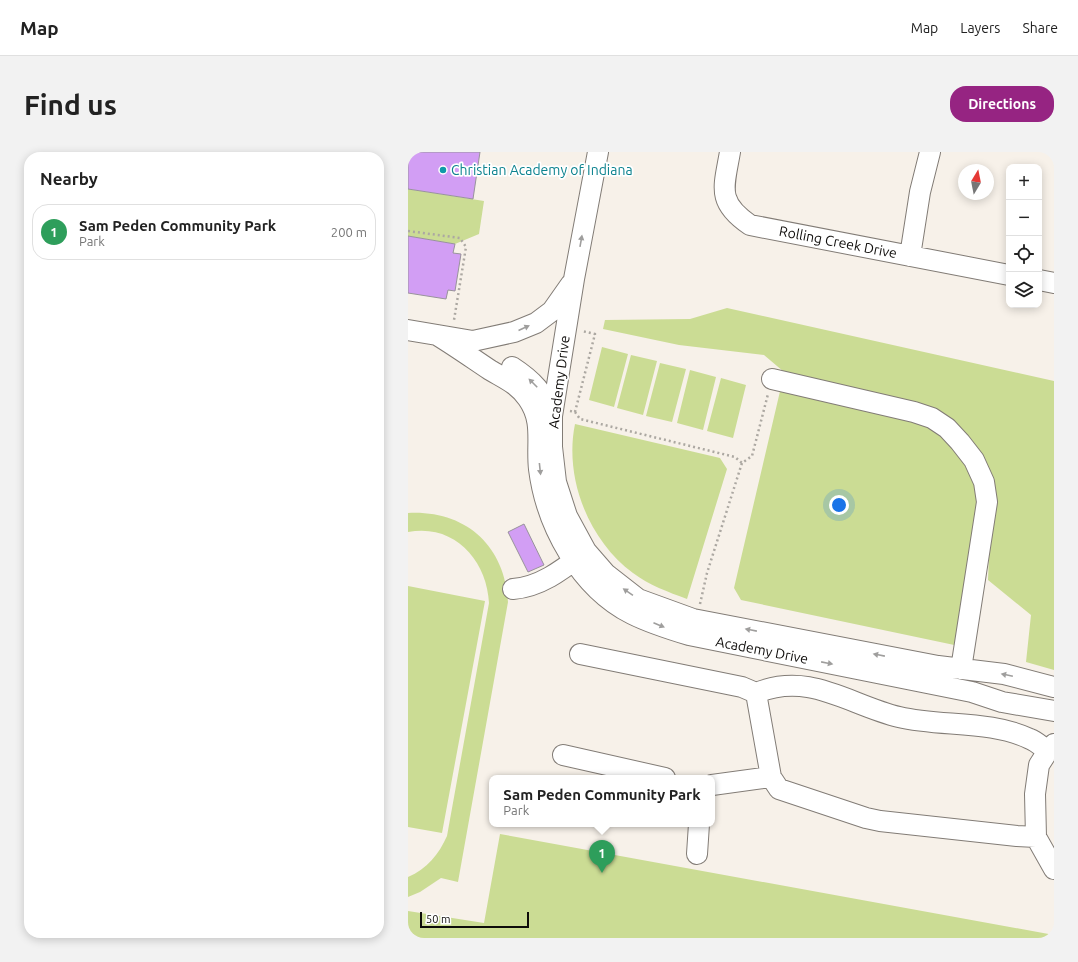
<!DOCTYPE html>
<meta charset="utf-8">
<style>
body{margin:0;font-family:Ubuntu,sans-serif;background:#f2f2f2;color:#222}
.controls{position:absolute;right:12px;top:12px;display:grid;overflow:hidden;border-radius:8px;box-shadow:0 2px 10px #0003}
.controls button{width:36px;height:36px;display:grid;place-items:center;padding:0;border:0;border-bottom:1px solid #e0e0e0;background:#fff;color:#222;font:20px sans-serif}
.compass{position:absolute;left:550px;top:12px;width:36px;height:36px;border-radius:50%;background:#fff;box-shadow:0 2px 10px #0003;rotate:10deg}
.scale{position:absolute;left:12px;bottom:10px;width:109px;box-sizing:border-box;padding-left:4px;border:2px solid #0e0c0a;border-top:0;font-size:11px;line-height:14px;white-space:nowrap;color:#0e0c0a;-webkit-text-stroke:3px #fff;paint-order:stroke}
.you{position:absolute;left:431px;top:353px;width:14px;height:14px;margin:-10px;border:3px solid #fff;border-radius:50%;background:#1a73e8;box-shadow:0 0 0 6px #1a73e833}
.badge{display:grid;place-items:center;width:26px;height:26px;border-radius:50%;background:#962482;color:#fff;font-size:13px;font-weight:700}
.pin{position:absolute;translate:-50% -33px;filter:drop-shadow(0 1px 2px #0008)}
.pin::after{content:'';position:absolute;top:21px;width:14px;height:12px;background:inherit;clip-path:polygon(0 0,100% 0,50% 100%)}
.popup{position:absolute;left:81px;top:623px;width:226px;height:52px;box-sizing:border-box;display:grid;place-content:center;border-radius:8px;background:#fff;filter:drop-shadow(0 1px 3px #0005);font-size:13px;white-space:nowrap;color:#767676}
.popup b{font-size:15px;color:#222}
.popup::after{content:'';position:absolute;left:50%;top:100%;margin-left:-8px;border:8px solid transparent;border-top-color:#fff}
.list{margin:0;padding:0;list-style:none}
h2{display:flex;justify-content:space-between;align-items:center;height:52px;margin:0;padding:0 16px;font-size:17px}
h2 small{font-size:13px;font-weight:400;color:#767676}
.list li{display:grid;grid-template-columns:26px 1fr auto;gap:12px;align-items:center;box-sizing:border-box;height:56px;margin:0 8px 8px;padding:0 8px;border:1px solid #e0e0e0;border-radius:16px}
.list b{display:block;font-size:15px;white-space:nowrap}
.list p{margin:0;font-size:13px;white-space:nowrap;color:#767676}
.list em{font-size:13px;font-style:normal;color:#767676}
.icon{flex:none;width:22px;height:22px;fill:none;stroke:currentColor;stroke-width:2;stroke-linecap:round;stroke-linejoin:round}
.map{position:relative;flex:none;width:646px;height:786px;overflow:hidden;border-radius:16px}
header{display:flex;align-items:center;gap:24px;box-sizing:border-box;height:56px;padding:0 20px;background:#fff;border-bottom:1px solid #e0e0e0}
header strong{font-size:19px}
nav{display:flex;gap:22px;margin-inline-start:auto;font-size:14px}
.intro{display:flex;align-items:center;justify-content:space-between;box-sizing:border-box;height:96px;padding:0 24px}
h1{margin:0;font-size:28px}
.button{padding:10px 18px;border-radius:16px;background:#962482;color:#fff;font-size:14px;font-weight:700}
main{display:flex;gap:24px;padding:0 24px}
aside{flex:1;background:#fff;border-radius:16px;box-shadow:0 2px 10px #0003}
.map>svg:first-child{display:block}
</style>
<header>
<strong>Map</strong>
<nav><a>Map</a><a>Layers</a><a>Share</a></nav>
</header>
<div class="intro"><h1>Find us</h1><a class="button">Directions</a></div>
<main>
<aside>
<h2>Nearby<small></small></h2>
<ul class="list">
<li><span class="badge" style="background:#2e9e5b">1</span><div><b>Sam Peden Community Park</b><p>Park</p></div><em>200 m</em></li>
</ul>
</aside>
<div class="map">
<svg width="646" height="786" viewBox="0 0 646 786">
<rect width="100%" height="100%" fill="#f7f1e9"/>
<!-- green -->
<path fill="#cbdc94" d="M0,37L76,49L71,82L47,92L0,84Z
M319,156L646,229V518L618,510L623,463L580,428L584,326L564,288L538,268L382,225L356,203L271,193L195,177L197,168L282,167Z
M194,195L220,202L206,255L181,248Z
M223,203L249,209L235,263L209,256Z
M252,211L278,217L264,270L238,264Z
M282,218L308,225L295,278L269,271Z
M313,226L338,233L325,286L299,279Z
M373,235L516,268L551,298L573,337L551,494L333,448L326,436Z
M167,272L312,306L319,317L279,447C260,440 241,433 225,421C180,388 156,325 167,272Z
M0,361C57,358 97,393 100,450L50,730L33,726L12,740L0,745V725C19,717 31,702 39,684L81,451C79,408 46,371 0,380Z
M0,434L77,449L34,681L0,675Z
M92,682L646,783V786H0V759L76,771Z"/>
<!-- building -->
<path fill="#d29ef4" stroke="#98939b" d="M0,0H72L65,47L0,37Z
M0,84L47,92L45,101L53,102L47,139L40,138L38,147L0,141Z
M116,372L136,413L120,420L100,380Z"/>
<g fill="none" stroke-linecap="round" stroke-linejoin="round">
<!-- minor casing -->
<g stroke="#827c76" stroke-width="22">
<path id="minor" d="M190,0L166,127L144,264V295L148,330L159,364L178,399L198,422L230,447L285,467L530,514L596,522L646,535
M322,0C316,35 308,50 342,73L601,123
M502,104L512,40L522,0
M631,128L646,131
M0,178L65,189L106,180L128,171L144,159L163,132
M29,183C47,194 64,206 82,218C97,227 110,232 120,247C136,270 128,291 131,317C138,373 172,436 224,462C242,471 261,477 281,483L564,540L594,550L646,559
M104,215C124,228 137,241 144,264
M364,227L506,260L524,266L539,276L552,290L566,308L576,330L579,350L553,517
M105,437C132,435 154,418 175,402
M172,502L334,535L348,541
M646,592L640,599C634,595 628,589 622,587C582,568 533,575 491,565C441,553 402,519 348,541L363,625L371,637L458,666L472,669L609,684L628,685L646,717
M155,603L257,626
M304,633L363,625
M628,685L627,642L631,613L640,599
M289,702L291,672"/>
</g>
<!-- path -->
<path stroke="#aca8a2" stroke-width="2.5" stroke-dasharray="2 3" stroke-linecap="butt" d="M0,79L52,86L58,95L46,168
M162,259L167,260L187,182L174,179
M167,260L172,267L327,305L334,311
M292,452L299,421L334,311L344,304L360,242"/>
<!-- minor -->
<use href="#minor" stroke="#fff" stroke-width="20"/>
</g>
<!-- one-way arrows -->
<defs><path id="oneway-solid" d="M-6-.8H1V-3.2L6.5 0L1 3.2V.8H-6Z"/></defs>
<g fill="#9f9e9d">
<use href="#oneway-solid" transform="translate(173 89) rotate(-80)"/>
<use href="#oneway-solid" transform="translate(116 176) rotate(-24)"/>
<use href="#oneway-solid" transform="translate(125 231) rotate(-135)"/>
<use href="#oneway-solid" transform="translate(132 317) rotate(84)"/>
<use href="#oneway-solid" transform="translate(220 440) rotate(-146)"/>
<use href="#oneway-solid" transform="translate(251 473) rotate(23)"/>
<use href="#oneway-solid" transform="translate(343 478) rotate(-169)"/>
<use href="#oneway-solid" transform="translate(471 503) rotate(-169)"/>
<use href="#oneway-solid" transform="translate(419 511) rotate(11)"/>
<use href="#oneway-solid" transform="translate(599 523) rotate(-168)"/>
</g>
<!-- markers -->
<circle fill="#0f9aa8" stroke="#fff" stroke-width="1.5" cx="35" cy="18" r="4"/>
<g text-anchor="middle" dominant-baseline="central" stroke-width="3.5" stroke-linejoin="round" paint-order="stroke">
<!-- culture labels -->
<g font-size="14" fill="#0d838f" stroke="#fff" text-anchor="start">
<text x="43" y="18">Christian Academy of Indiana</text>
</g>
<!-- street labels -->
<g font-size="14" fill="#0e0c0a" stroke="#fff">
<text transform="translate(430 90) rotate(11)">Rolling Creek Drive</text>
<text transform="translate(151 230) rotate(-83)">Academy Drive</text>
<text transform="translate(354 498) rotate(11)">Academy Drive</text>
</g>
</g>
</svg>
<div class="controls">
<button>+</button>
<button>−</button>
<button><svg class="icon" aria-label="locate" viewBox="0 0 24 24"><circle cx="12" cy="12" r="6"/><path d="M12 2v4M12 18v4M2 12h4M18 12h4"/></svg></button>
<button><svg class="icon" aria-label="layers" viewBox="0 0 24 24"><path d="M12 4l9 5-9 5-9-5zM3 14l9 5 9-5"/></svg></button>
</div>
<svg class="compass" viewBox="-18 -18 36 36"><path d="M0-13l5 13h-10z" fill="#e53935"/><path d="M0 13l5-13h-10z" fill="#767676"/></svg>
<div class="scale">50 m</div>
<div class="you"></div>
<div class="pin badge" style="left:194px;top:721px;background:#2e9e5b">1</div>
<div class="popup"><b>Sam Peden Community Park</b>Park</div>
</div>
</main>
